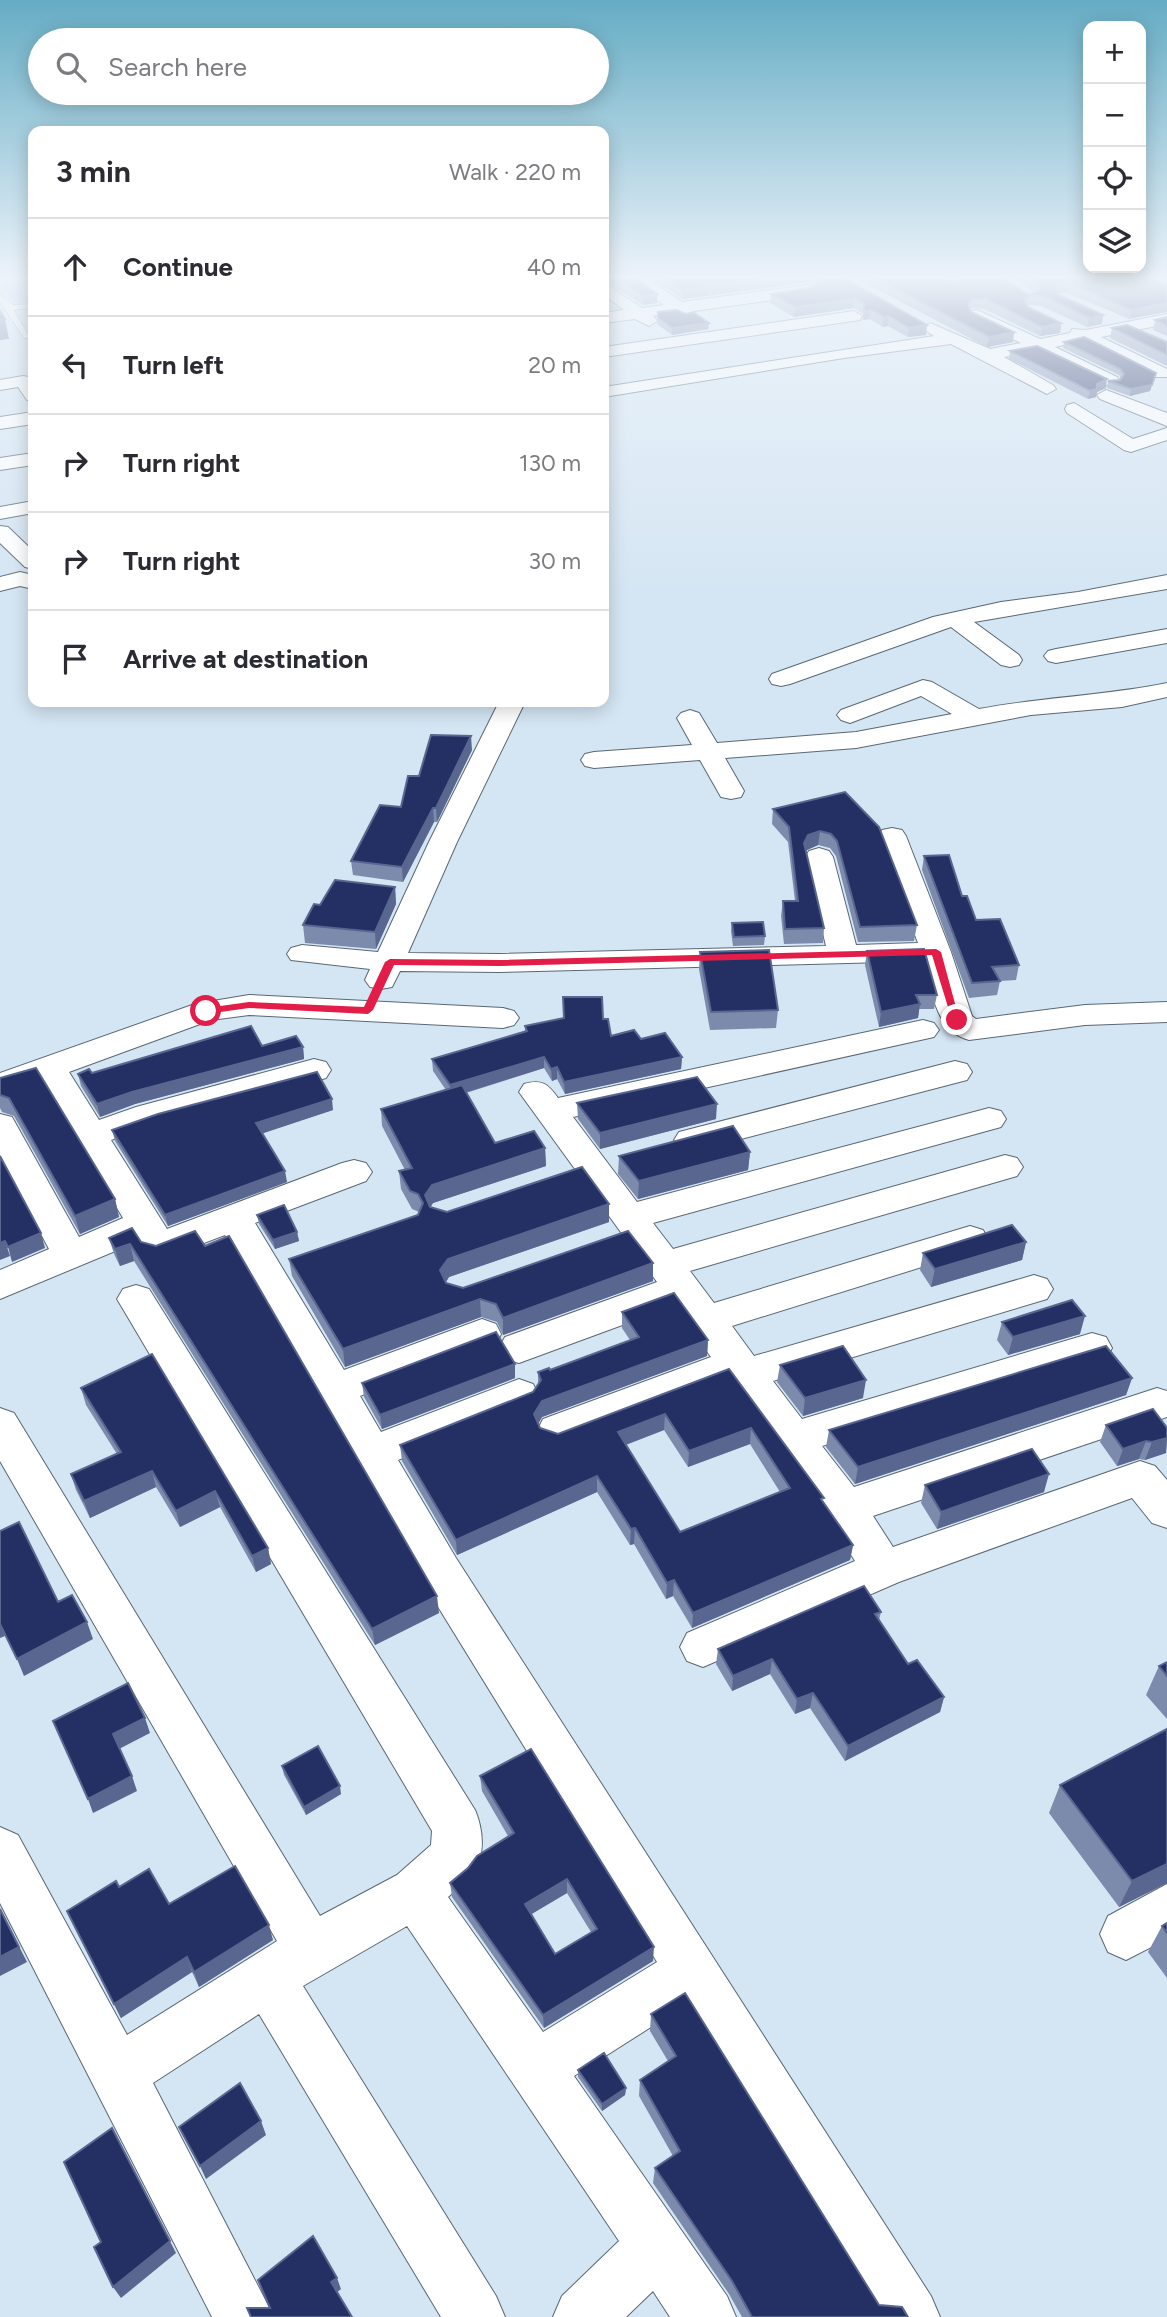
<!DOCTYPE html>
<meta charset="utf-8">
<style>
body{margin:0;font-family:Figtree,sans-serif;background:#f7f7f7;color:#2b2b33}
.controls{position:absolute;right:21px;top:21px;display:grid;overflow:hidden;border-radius:14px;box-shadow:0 4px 18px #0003}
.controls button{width:63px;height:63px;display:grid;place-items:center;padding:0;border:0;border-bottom:2px solid #e1e1e2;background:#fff;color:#2b2b33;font:35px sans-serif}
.stop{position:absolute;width:21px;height:21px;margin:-16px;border:5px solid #e11d48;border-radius:50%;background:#fff}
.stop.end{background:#e11d48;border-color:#fff;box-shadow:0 2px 7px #0008}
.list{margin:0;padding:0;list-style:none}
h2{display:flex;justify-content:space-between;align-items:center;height:91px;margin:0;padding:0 28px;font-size:30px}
h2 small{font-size:23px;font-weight:400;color:#7c7c81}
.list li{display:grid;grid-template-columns:46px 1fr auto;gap:21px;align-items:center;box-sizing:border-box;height:98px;padding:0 28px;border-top:2px solid #e1e1e2}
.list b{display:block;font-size:26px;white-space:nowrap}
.list em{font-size:23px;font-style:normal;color:#7c7c81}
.icon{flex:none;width:38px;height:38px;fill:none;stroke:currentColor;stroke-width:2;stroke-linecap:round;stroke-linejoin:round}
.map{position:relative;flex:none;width:1167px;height:2317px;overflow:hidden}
.search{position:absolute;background:#fff;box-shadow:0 4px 18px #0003;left:28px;top:28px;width:581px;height:77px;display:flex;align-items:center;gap:18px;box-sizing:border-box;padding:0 24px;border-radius:38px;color:#7c7c81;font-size:26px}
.panel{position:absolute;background:#fff;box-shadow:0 4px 18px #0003;left:28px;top:126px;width:581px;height:581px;border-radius:14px}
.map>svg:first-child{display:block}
</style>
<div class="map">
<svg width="1167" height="2317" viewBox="0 0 1167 2317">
<rect width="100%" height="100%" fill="#d4e5f3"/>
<!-- green -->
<path fill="#c9b8eb" d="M18,278H33V303C10,306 12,301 1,282Z"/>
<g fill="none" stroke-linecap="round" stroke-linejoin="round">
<!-- lane casing -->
<g stroke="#596874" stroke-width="1">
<path id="lane" d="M0,295L14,305L33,304V308L14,310L30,338H24L0,302Z"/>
</g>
<!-- street casing -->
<g stroke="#596874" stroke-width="2">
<path id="street" d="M631,278H647L682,302L808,285L816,290L808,295L694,311L693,316L687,318L676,313L653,316L657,321L649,326L635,319L604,323V313L624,310L604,295V283L642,308L664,305L632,282Z
M977,310L1040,339L1070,333L1072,329L1086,330L1167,314V324L1101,337L1167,369V377H1156L1082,341L1055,347L1117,377L1120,381L1117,385H1105L1036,351L1004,357L1053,385L1056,389L1047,394L951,344L844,358L604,397V387L934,336L922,328L930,323L990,349L1021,343L971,319L969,315L971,311Z
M854,311L862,316L860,320L604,357V347Z
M23,376L29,377L33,383V401L27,400L18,387L0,390V380Z
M1106,390L1167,413V426L1100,399L1097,395Z
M1074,403L1133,439L1167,428V440L1131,452L1124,450L1067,413L1065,409L1067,405Z
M33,412V424L0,429V417Z
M33,453V465L0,470V458Z
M33,501V513L0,519V507Z
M0,526L8,527L33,551V569L25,567L0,543Z
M20,572L33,575V589L20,586L0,591V577Z
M1167,575V589L974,622L1019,655L1022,660L1019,665L1010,667L1001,665L951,627L790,684L781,686L772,684L769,679L772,674L933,617L1001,602L1078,592Z
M1167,629V643L1056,663L1048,661L1044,656L1048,651L1056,649Z
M923,680L932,682L979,709C1042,697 1105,696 1167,683V697L1122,707L1031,715L856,748L725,758L744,791L741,797L731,799L721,797L700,760L594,768L585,766L581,760L585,754L594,752L692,745L677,718L681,713L690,710L699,713L717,743L856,732L952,714L921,696L850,723L841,720L837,715L841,710Z
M499,702H525L457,842L408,953L500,954L826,946L805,857L809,851L819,848L829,851L833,857L856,945L918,943L878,836L882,830L892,828L902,830L906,836L951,952L972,1016L976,1019L1085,1005L1167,1002V1022L1085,1025L969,1040C935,1031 932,991 924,961L500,972L400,971L392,987L381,989L370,987L365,980L370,969L291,960L287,954L291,948L302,945L378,952L429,842Z
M249,995L503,1008L514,1011L519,1018L514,1025L503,1028L249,1015L211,1020L69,1072L99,1120L136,1107L314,1059L326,1062L331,1070L326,1078L160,1123L111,1140L167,1229L342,1163L354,1160L366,1163L372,1172L366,1181L255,1223L344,1370L482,1319L496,1324L501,1334L496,1344L360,1396L381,1432L519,1379L533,1384L539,1395L533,1406L398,1460L456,1558L931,2296L940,2317H876L684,2006L574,2076L727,2296L736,2317H670L653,2291L626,2317H553L562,2296L619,2241L407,1926L303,1986L496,2296L505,2317H441L259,2014L153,2083L274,2317H212L0,1903V1827L18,1835L127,2035L277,1941L0,1461V1408L14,1413L320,1916L397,1875L431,1845L432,1831L123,1309L117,1299L123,1289L136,1285L149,1289L475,1810C483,1829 486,1855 473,1874C467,1883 456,1890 448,1897L543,2032L657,1962L424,1584L225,1235L159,1260L146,1256L137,1242L0,1299V1270L49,1249L0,1157V1114L12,1117L79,1237L123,1218L42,1082L0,1096V1073L195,1004Z
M923,1020L934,1023L939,1030L934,1037L573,1117L637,1202L989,1108L1001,1111L1006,1119L1001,1127L653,1223L673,1249L1005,1155L1017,1158L1023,1167L1017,1176L690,1271L714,1303L970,1226L983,1230L988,1239L983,1248L732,1326L754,1356L1034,1275L1047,1279L1053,1289L1047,1299L773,1381L802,1419L1092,1333L1106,1337L1112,1348L1106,1359L822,1446L854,1487L1157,1388L1167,1391V1417L873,1516L893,1547L1140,1461L1155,1466L1167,1480V1528L1152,1523L1132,1498L899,1582L703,1667L687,1661L680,1647L687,1633L855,1561L830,1521L729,1382L557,1447L543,1443L537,1431L543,1419L711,1357L674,1306L519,1363L505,1359L499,1348L505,1337L657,1282L519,1092L524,1084C542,1079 548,1084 558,1098Z
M955,1061L967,1064L972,1072L967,1080L691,1152L679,1148L674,1140L679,1132Z
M1167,1884V1939L1126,1960L1108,1952L1100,1934L1108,1916Z"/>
</g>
<!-- lane -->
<use href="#lane" fill="#fff" fill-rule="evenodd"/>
<!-- street -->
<use href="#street" fill="#fff" fill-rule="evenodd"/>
</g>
<!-- wall -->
<path fill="#7c8aac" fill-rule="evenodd" d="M604,278H636L657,303L643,305L605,281L604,282Z
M651,278H844L926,335L908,337L888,326L883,327L870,319L863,320V314L854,308L794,317L770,303L771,294L809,288L814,286L808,282L683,299Z
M855,278H946L955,283L958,281L955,278H1003L1029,295L1034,292L1015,278H1151L1129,319L1065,292L1057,294L1103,315L1102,324L1087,327L1041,306L1028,305V307L1061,323L1060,333L1040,336L984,309L971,308V312L1013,342L987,347Z
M658,312L709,323L708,329L672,335L657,324Z
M1167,317V336L1153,330L1155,320Z
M1112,328L1167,342V366L1110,338Z
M1064,342L1156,373L1150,391L1130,396L1107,388L1108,381L1120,380L1121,379L1119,375L1063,348Z
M1010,351L1106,388L1097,392L1096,397L1088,399L1009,359Z
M472,750L437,822H434L403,882L353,875L351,861L401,807L419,776Z
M845,792L917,925L914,941L858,942L836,856L830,848L818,845L807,850L806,851L824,928L823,943L784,944L781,916L783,901H795L788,842L772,824L773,809Z
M924,856L962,896L976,920L1019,965L1016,980L1000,981L997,995L969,998L922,870Z
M395,887L396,904L376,949L305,943L303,925L320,905Z
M732,923L765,936L764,945L733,946L731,931Z
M867,951L937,995L934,1009H919L918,1018L879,1027L865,965Z
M700,952L778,1010L776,1028L710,1030L699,969Z
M603,1019L611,1036L641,1039L682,1057L681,1069L565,1094L557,1079L552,1081L544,1068L466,1093L495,1143L545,1148L546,1166L433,1203L430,1207L447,1212L609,1222L449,1277L446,1282V1283L463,1288L653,1263V1281L503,1335L497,1322L481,1317L345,1367L292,1276L289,1259L418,1215L419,1212L412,1209L401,1189L399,1171L405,1170L382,1126L381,1109L446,1090L433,1071L432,1059L525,1032V1026Z
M262,1046L303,1047L304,1059L135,1104L100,1117L81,1086L78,1074L92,1073Z
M0,1078L115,1199L119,1217L80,1234L14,1116L2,1112L0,1108Z
M577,1103L716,1119L600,1149L578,1119Z
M333,1110L262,1133L287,1182L168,1226L115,1141L112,1130Z
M750,1152L748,1170L638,1199L618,1174L619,1156Z
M257,1215L297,1232L299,1241L275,1249L259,1224Z
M109,1238L141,1242L439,1613L375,1645L134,1261L120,1266L114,1254Z
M1026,1242L1022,1260L931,1287L920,1270L923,1253Z
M622,1312L708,1340L707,1356L542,1417L538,1423L540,1428L558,1434L729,1369L853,1545L850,1560L692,1628L673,1596L666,1599L634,1544L630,1545L597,1492L457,1555L402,1461L400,1445L533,1392L538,1385V1372L550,1370L630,1340L622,1328ZM664,1430L688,1467L750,1444L780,1492L680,1532L626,1445Z
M1002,1322L1080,1334L1008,1355L997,1340Z
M152,1354L268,1548L271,1564L256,1572L220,1507L180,1527L156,1487L90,1518L76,1490L71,1474L117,1454L86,1405L81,1388Z
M515,1364V1378L382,1429L364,1397L362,1383Z
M780,1365L863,1398L803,1416L777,1382Z
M1132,1378L1126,1395L855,1484L826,1447L829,1430Z
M1106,1425L1167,1438L1166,1453L1145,1460L1139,1459L1117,1466L1100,1442Z
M925,1485L1044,1492L937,1529L921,1503Z
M881,1612L879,1620L908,1664L944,1697L940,1712L845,1761L810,1708L795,1714L770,1674L732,1691L716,1664L718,1649Z
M1167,1662V1719L1146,1695L1159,1666Z
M1167,1729V1883L1119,1907L1049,1813L1060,1785Z
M282,1766L341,1794L306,1815L284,1775Z
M480,1776L653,1961L544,2028L452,1897L450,1883L508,1836L482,1791ZM567,1893L591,1932L555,1954L531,1914Z
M119,1887L169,1904L273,1940L199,1987L192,1972L121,2018L74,1926Z
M1167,1923V1978L1148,1952L1162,1926Z
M651,2014L879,2305L908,2317H742L729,2294L653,2183L655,2168L673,2156L639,2096L640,2080L668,2061L650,2031Z
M578,2070L626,2088L625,2095L602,2111L578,2077Z"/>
<!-- shaded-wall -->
<path fill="#59668f" d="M772,278H808V282L683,299V290Z
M1067,282L1065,292L1056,295L1057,285Z
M657,294V303L643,305V296Z
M855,299L854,308L794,317L795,307Z
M1167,303V312L1129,319L1131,310Z
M871,310L870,319L863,320L864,311Z
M1103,315L1102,324L1087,327L1089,318Z
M889,316L888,326L883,327L884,317Z
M0,319H5L9,339L0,340Z
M709,323L708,329L672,335V328Z
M1061,323L1060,333L1040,336L1042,327Z
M927,325L926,335L908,337L909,328Z
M1014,332L1013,342L987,347L989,337Z
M1156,373L1150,391L1130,396L1131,389Z
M1107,379L1106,388L1097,392L1096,397L1088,399L1090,391L1097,384Z
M471,736L472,750L437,822L436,808Z
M433,808L434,822L403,882L402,867Z
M820,831L818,845L807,850L802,858L804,843L808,835Z
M395,887L396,904L376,949L375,932Z
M920,1004L918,1018L879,1027L881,1012Z
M303,1047L304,1059L135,1104L100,1117L97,1104L132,1092Z
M544,1057V1068L451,1097L450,1085Z
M682,1057L681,1069L565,1094L564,1082Z
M557,1067V1079L552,1081L551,1069Z
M332,1099L333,1110L258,1135L256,1123Z
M717,1104L716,1119L600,1149V1133Z
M545,1148L546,1166L433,1203L427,1213L425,1195L432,1185Z
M750,1152L748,1170L638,1199L639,1181Z
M285,1171L287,1182L168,1226L165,1215Z
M115,1199L119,1217L80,1234L75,1216Z
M609,1204V1222L449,1277L442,1288L440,1270L448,1259Z
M297,1232L299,1241L275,1249L273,1240Z
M41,1233L45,1248L12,1262L8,1247Z
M5,1241L10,1256L0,1260V1243Z
M1026,1242L1022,1260L931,1287L935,1269Z
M130,1244L134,1261L120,1266L115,1249Z
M653,1263V1281L503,1335V1318Z
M480,1299L481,1317L345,1367L343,1349Z
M1085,1316L1080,1334L1008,1355L1013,1337Z
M708,1340L707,1356L542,1417L535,1430L534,1414L542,1401Z
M515,1364V1378L382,1429L380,1415Z
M1132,1378L1126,1395L855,1484L858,1467Z
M866,1380L863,1398L803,1416L805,1398Z
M665,1414L664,1430L617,1448L618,1432Z
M751,1428L750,1444L688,1467L689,1451Z
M1167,1438L1166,1453L1145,1460L1152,1442Z
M1146,1441L1139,1459L1117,1466L1123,1449Z
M152,1471L156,1487L90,1518L84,1501Z
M1049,1474L1044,1492L937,1529L941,1512Z
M597,1476V1492L457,1555L456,1540Z
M215,1491L220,1507L180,1527L176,1511Z
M635,1528L634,1544L630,1545L631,1529Z
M853,1545L850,1560L692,1628L693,1613Z
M268,1548L271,1564L256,1572L252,1556Z
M674,1580L673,1596L666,1599L667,1583Z
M437,1596L439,1613L375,1645L372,1629Z
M87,1622L93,1639L24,1676L17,1659Z
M0,1624L5,1636L0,1638Z
M772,1659L770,1674L732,1691L733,1676Z
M813,1693L810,1708L795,1714L797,1699Z
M944,1697L940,1712L845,1761L848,1746Z
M145,1718L150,1733L119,1749L113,1734Z
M132,1776L137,1791L93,1813L88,1799Z
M340,1786L341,1794L306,1815L304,1807Z
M1167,1864V1883L1119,1907L1132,1881Z
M567,1879V1893L525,1918V1904Z
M0,1909L27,1962L0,1976Z
M269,1925L273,1940L199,1987L194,1972Z
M654,1947L653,1961L544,2028L543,2015Z
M187,1957L192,1972L121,2018L114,2004Z
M626,2088L625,2095L602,2111V2104Z
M261,2121L266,2135L206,2179L200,2166Z
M112,2128L176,2253L121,2298L113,2287Z
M337,2278L341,2289L335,2294L331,2282Z"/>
<!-- building -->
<path fill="#243064" stroke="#59668f" stroke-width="2" fill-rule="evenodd" d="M615,278H636L657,294L643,296Z
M665,278H772L683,290Z
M817,278H844L927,325L909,328L889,316L884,317L871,310L864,311V304L855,299L795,307L771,294L809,288L818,283Z
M874,278H946L955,283L961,278H1003L1029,295L1039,290V286L1029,278H1151L1167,285V303L1131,310L1067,282L1057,285V294L1103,315L1089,318L1043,296H1030L1025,300L1028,307L1061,323L1042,327L986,299H972L968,304L971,312L1014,332L989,337Z
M676,310L686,314L693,312L709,323L672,328L658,318V312Z
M0,311L5,319H0Z
M1167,317V326L1155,320Z
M1127,325L1167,342V355L1112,328Z
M1084,337L1156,373L1152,385L1131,389L1108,381L1120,380L1124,374L1120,369L1064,342Z
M1037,346L1107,379L1097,384V389L1090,391L1010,351Z
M431,735L471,736L436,808H433L402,867L351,861L380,805L401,807L408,776H419Z
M845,792L879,827L917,925L860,927L837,841L831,834L820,831L808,835L804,843L824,928L785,929L783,901H798L789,827L773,809Z
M949,855L962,896H967L976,920L1000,919L1019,965L992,967L1000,981L972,983L924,856Z
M335,880L395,887L375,932L303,925L314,904L320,905Z
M763,922L765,936L734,937L732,923Z
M924,949L937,995H916L920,1004L881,1012L867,951Z
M769,950L778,1010L711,1012L700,952Z
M563,997H602L603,1019H608L611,1036L634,1030L641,1039L665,1033L682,1057L564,1082L557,1067L551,1069L544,1057L450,1085L432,1059L527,1031L525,1026L564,1018Z
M251,1026L262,1046L296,1036L303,1047L132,1092L97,1104L78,1074L89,1069L92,1073Z
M36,1068L115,1199L75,1216L9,1098L0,1095V1078Z
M317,1072L332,1099L256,1123L285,1171L165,1215L112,1130L158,1114Z
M697,1077L717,1104L600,1133L577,1103Z
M462,1085L495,1143L534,1131L545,1148L432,1185L425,1195L430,1207L447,1212L582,1167L609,1204L448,1259L440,1270L446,1283L463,1288L628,1231L653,1263L503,1318L496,1304L480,1299L343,1349L289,1259L418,1215L423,1203L418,1194L410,1191L399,1171L412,1168L381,1109Z
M733,1126L750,1152L639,1181L619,1156Z
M0,1156L41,1233L8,1247L5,1241L0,1243Z
M284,1205L297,1232L273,1240L257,1215Z
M1012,1225L1026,1242L935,1269L923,1253Z
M132,1228L141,1242L156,1246L195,1231L205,1246L229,1236L437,1596L372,1629L130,1244L115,1249L109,1238Z
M674,1293L708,1340L542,1401L534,1414L540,1428L558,1434L729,1369L824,1498L821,1499L853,1545L693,1613L674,1580L667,1583L635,1528L631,1529L597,1476L456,1540L400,1445L533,1392L541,1380L538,1372L549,1368L550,1370L639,1337L622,1312ZM665,1414L689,1451L751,1428L790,1488L680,1532L618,1432Z
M1072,1300L1085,1316L1013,1337L1002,1322Z
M496,1332L515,1364L380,1415L362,1383Z
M843,1346L866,1380L805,1398L780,1365Z
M1106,1346L1132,1378L858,1467L829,1430Z
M152,1354L268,1548L252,1556L215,1491L176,1511L152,1471L84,1501L71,1474L121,1452L81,1388Z
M1153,1409L1167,1428V1438L1152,1442L1146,1441L1123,1449L1106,1425Z
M1032,1449L1049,1474L941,1512L925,1485Z
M19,1522L58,1602L72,1595L87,1622L17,1659L0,1624V1531Z
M864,1586L881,1612L875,1614L908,1664L917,1660L944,1697L848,1746L813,1693L797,1699L772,1659L733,1676L718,1649Z
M1167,1662V1676L1159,1666Z
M128,1683L145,1718L113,1734L132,1776L88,1799L53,1721Z
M1167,1729V1864L1132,1881L1060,1785Z
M318,1746L340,1786L304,1807L282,1766Z
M531,1749L654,1947L543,2015L450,1883L468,1868L477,1856L514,1833L480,1776ZM567,1879L597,1929L555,1954L525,1904Z
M235,1866L269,1925L194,1972L187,1957L114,2004L67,1911L116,1881L119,1887L149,1869L169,1904Z
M0,1909L19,1947L0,1957Z
M1167,1923V1933L1162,1926Z
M685,1993L879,2305L902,2307L908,2317H752L732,2281L655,2168L680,2151L640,2080L676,2056L651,2014Z
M604,2053L626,2088L602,2104L578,2070Z
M240,2083L261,2121L200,2166L179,2127Z
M112,2128L170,2241L113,2287L94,2247L101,2242L64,2162Z
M313,2236L337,2278L331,2282L352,2317H251L247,2308H270L258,2280Z"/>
<!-- sky -->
<linearGradient id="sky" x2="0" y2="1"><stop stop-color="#65acc4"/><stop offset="0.46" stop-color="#ecf3fa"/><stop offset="1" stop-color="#ecf3fa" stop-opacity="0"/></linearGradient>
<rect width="1167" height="602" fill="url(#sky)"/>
<!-- route -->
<path fill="#e11d48" d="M936,949L941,952L960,1022L952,1020L932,955L500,966L394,965L373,1010L368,1014L249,1008L206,1014L201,1011L206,1008L249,1002L364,1007L385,962L390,959L500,960Z"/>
</svg>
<div class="controls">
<button>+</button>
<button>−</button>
<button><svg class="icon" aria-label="locate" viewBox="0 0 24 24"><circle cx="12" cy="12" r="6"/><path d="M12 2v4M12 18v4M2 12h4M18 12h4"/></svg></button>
<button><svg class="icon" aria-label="layers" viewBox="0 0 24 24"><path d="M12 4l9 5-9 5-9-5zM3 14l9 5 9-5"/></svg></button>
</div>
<div class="stop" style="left:206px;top:1011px"></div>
<div class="stop end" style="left:957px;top:1020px"></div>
<div class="search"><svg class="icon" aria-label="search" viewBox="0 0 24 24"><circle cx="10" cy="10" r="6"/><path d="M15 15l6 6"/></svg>Search here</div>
<section class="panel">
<h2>3 min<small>Walk · 220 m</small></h2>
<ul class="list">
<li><svg class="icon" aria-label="ahead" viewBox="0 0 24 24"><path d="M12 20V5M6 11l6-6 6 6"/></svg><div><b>Continue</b></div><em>40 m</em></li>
<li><svg class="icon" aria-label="left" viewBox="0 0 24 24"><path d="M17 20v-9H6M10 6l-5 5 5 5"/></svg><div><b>Turn left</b></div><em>20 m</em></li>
<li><svg class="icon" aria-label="right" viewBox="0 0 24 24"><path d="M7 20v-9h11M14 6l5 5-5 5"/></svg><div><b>Turn right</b></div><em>130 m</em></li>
<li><svg class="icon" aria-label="right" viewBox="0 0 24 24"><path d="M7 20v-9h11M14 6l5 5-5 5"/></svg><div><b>Turn right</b></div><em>30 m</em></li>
<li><svg class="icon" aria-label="arrive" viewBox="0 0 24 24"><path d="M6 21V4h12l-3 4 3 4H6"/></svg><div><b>Arrive at destination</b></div></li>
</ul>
</section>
</div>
